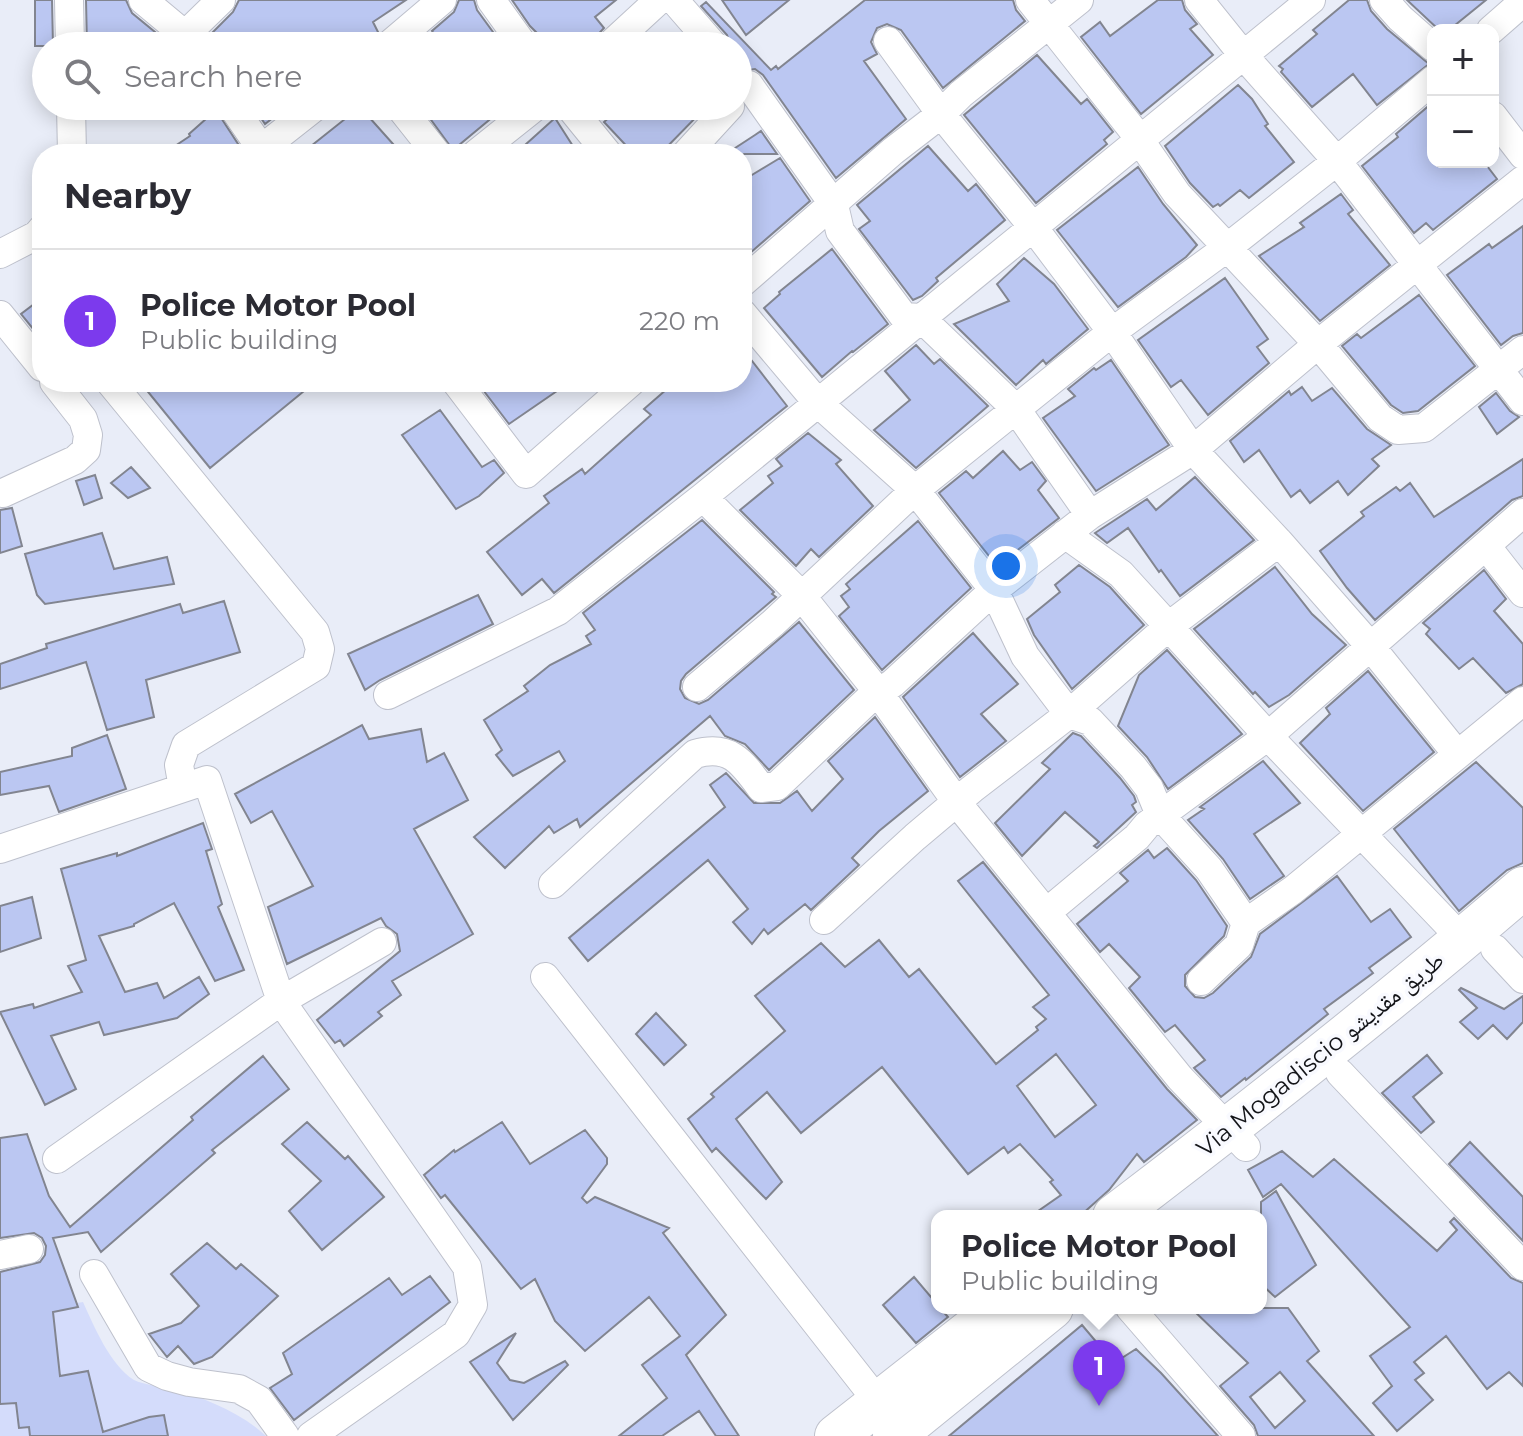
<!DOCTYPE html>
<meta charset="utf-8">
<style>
body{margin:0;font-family:Montserrat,"Noto Naskh Arabic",sans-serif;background:#f2f2f3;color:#2b2b33}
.controls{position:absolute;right:24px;top:24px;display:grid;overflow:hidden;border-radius:16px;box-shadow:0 4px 20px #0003}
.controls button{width:72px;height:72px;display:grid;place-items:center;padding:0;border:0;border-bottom:2px solid #e1e1e2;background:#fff;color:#2b2b33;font:40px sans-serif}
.you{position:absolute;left:1006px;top:566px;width:28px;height:28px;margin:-20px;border:6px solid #fff;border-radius:50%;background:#1a73e8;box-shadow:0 0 0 12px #1a73e833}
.badge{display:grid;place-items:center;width:52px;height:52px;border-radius:50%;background:#7c3aed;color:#fff;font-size:26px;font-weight:700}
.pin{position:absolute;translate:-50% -66px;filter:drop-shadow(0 2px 4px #0008)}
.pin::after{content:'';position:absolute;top:42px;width:28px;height:24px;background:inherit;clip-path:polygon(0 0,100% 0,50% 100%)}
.popup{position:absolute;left:931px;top:1210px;width:336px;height:104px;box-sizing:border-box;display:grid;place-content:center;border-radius:16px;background:#fff;filter:drop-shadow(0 2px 6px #0005);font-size:26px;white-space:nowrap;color:#7c7c81}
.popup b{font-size:30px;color:#2b2b33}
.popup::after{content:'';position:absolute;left:50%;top:100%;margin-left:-16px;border:16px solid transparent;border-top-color:#fff}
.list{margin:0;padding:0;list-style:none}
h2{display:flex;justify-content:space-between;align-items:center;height:104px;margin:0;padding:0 32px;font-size:34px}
h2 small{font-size:26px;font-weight:400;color:#7c7c81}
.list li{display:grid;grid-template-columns:52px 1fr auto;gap:24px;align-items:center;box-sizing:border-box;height:144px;padding:0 32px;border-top:2px solid #e1e1e2}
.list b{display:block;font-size:30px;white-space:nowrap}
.list p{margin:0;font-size:26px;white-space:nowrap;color:#7c7c81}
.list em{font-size:26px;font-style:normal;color:#7c7c81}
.icon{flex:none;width:44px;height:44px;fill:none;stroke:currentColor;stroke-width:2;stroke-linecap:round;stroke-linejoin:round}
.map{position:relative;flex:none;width:1523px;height:1436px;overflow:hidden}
.search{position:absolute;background:#fff;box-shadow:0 4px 20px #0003;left:32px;top:32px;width:720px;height:88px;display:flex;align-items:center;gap:20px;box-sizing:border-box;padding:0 28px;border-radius:44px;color:#7c7c81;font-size:30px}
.panel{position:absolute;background:#fff;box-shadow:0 4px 20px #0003;left:32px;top:144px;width:720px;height:248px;border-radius:32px}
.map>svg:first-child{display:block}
</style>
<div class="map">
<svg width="1523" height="1436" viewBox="0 0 1523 1436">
<rect width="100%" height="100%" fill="#e9edf8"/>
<!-- green -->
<path fill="#d4dcfb" d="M83,1302C94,1326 110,1365 134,1380C144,1385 160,1386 171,1389C203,1397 242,1413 266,1436H0V1316Z"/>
<!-- building -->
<path fill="#bbc7f2" stroke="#828590" stroke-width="2" fill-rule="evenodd" d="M35,0H52L53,46H35Z
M86,0H126L132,13L172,46H87Z
M239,0H406L373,22L378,32L371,46H209L207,38L233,12Z
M459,0H474L477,10L493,32L475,46H444L432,31L454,12Z
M512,0H616L595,17L604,28L593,40L592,46H550L530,26Z
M722,0H789L746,35Z
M865,0H1013L1016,10L1025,21L943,88L901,30L887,24L877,28L871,42L877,54L864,61L906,119L836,178L763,75L755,69L740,71L738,46H731L727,35L701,6L706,2L771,70L776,66L778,69Z
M1158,0H1182L1185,10L1197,24L1190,29L1213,55L1141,114L1081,37L1100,22L1110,36Z
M1349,0H1367L1371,11L1387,29L1429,64L1377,105L1353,74L1312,107L1281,72L1283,69L1279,66L1317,34L1313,30Z
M1407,0H1486L1449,30H1439Z
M1037,55L1081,104L1087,99L1113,132L1104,140L1107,144L1036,203L964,115Z
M1238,85L1252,99L1268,124L1265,126L1294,162L1249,198L1240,190L1220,206L1218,204L1213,207L1190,183L1165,146Z
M1432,103L1433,162H1484L1497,179L1433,230L1426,223L1414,233L1362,166L1398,137L1396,134Z
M253,106H288L265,124Z
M421,106H506L453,150Z
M622,106H707L660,154H634L604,122Z
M360,107L402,154H301Z
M216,110L240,147L239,150L234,154H163L190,136L189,134Z
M555,118L578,154H515Z
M761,131L777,154H726L755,135Z
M928,146L968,191L976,184L1005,220L936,278L938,281L922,296L913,300L859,229L870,221L857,205Z
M780,158L810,201L742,260V181Z
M1138,167L1163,204L1197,245L1186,257L1118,307L1057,230Z
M1341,194L1353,210L1348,214L1390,265L1320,321L1259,256L1304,227L1300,223Z
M1523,226V333L1513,336L1501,345L1447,275L1489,244L1492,248Z
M832,249L888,324L853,352L852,351L822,377L764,308L780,294L779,292Z
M1024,258L1054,284L1088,329L1046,364L1043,360L1016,385L954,324L1009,301L997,284Z
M1225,278L1268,339L1257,347L1269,363L1208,415L1181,380L1171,387L1138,340Z
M1419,295L1475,366L1418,411L1403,413L1391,405L1342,346L1357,334L1361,338Z
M42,298V340L21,314Z
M916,345L934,364L940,359L988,406L916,468L874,430L910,400L885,371Z
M742,348L787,406L554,593L542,579L522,595L487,552L549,503L544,496L582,469L585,474L651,415L644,409L675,382H742Z
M1111,360L1169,445L1096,491L1043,418L1075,396L1068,389L1094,368L1096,370Z
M140,382H315L210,468Z
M477,382H570L509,424Z
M1302,387L1312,401L1332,388L1367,429L1391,445L1372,459L1379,466L1348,495L1338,481L1310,503L1300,490L1291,497L1259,450L1244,462L1230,441L1289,391L1291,395Z
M1496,393L1510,411L1519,417L1497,434L1479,407Z
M440,410L482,467L494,460L504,473L479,496L456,509L402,435Z
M808,433L841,460L836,464L873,506L819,557L811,549L796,566L740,510L773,483L768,476L782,466L776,459Z
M1003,451L1020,470L1032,462L1046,481L1038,490L1059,518L997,566L939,493L966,471L973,478Z
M1523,459V496L1512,500L1375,620L1347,588L1320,551L1364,516L1361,512L1396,487L1400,491L1410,483L1434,517Z
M131,467L150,488L128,498L111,483Z
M95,475L102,498L84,505L76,481Z
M1195,477L1254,540L1180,596L1161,570L1159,572L1128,528L1107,543L1095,533L1147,499L1156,510Z
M12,508L22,546L0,553V510Z
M702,520L774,592L772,594L776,597L686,674L681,681L680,689L685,698L699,704L708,700L799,622L854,690L769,770L745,744L725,736L710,716L580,827L577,819L554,833L549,826L505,868L474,837L565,761L559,751L513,776L496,755L502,750L484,720L528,691L524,686L550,665L591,644L586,636L595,630L583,613Z
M918,521L971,588L882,670L839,616L849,607L841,596L850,589L846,584Z
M102,533L114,569L167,557L174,584L45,604L37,595L25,554Z
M1079,565L1110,587L1144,625L1072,689L1034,635L1027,619L1060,592L1055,585Z
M1275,567L1312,614L1346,645L1289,695L1269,707L1255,692L1253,694L1194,629Z
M1484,570L1506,599L1494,611L1523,644V684L1506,693L1473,658L1459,669L1426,634L1430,629L1423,623Z
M478,595L493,624L380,680L365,690L348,654Z
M224,601L240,652L146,680L154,717L107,730L86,662L0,689V664L47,648L46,644L180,604L183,613Z
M973,633L1018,684L981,714L1006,741L960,777L903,697Z
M1167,650L1242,734L1168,789L1147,757L1118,726L1139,675Z
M1368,671L1434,752L1363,811L1300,743L1330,714L1326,708Z
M875,717L928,791L879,831L852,858L859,865L811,910L805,904L768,934L764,929L752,944L733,922L748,909L708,860L588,961L569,938L725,807L710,785L726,773L754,803H780L797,791L812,811L843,779L828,761Z
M362,725L369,739L421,729L427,762L444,753L468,800L414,829L473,934L392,981L401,995L378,1012L382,1016L344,1046L340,1040L335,1043L317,1020L400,951L397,934L386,926L381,918L287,964L268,907L313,886L272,811L251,823L235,794Z
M1073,733L1081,736L1120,778L1134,796L1136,802L1132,805L1136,812L1097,848L1094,846L1099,842L1065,812L1022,856L995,823L1050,769L1042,763Z
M107,735L126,789L59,812L49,786L0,795V772L72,756V748Z
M1263,761L1300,803L1254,834L1284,876L1250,899L1223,859L1188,820L1204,809L1200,807Z
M1476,762L1523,808V863L1507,870L1459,911L1394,829Z
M203,823L212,849L206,851L222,904L218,907L244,970L215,981L174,903L134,924V926L99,936L125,992L157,983L164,998L199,977L209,994L177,1018L104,1035L99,1022L51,1036L76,1089L45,1105L0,1012L33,1004L34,1008L82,992L68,966L86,960L61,869L117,853V856Z
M1167,848L1196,880L1227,926L1224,936L1185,975V986L1195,997L1204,998L1213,993L1251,957L1260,934L1337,876L1371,922L1390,909L1411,937L1369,968L1373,973L1324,1009L1328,1014L1246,1080L1245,1078L1221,1097L1194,1068L1205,1060L1175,1025L1165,1032L1129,988L1140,977L1109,944L1100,952L1077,924L1128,881L1120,873L1148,850L1154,858Z
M983,862L1167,1089L1197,1120L1144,1162L1137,1154L1109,1190L1080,1216H1031L1061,1195L1050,1182L1053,1180L1020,1144L1008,1153L1004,1147L968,1174L882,1067L801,1133L767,1092L736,1119L782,1182L766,1199L716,1148L712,1152L688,1119L714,1097L711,1094L785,1031L755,996L821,943L845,967L879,940L909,977L919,969L996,1064L1038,1030L1036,1027L1046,1019L1033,1007L1049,995L958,881ZM1056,1054L1096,1105L1055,1137L1017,1086Z
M32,897L41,938L0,952V906Z
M1461,988L1504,1009L1523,996V1022L1507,1039L1493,1025L1478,1039L1460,1022L1477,1008L1459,990Z
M656,1013L686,1045L664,1065L636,1034Z
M1427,1055L1442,1073L1413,1097L1434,1122L1421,1133L1382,1093Z
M263,1056L289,1089L212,1150L215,1153L101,1252L88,1232L53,1238L78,1307L53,1312L60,1376L88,1371L103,1432L149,1417L164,1415L168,1436H30L29,1427L19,1428L16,1403L0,1404V1272L40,1262L45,1255L46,1246L42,1238L34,1233L0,1238V1138L27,1134L49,1196L70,1227L193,1120L191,1117Z
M307,1122L345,1159L348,1156L384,1197L322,1250L289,1211L321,1181L282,1144Z
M502,1122L530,1164L585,1130L607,1158V1164L582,1198L587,1203L595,1197L669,1228L663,1233L726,1315L686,1355L739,1436H716L699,1411L662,1436H619L667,1398L642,1365L680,1336L649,1297L585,1351L555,1321L535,1279L521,1289L445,1195L441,1198L424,1175L454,1150L455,1152Z
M1470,1142L1523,1197V1241L1449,1164Z
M1282,1151L1313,1177L1334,1159L1437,1251L1457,1230L1450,1222L1454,1218L1511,1278L1523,1283V1386L1509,1372L1487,1389L1446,1336L1414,1362L1424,1373L1415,1380L1433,1400L1397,1431L1373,1403L1392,1386L1370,1356L1410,1327L1281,1184L1263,1197L1248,1170Z
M1276,1191L1316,1265L1275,1297L1261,1284V1202Z
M207,1243L236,1269L241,1264L278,1296L212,1357L194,1364L178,1346L167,1357L149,1334L181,1323L199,1306L171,1274Z
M430,1276L450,1302L294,1420L270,1388L292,1374L283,1353L389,1278L402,1295Z
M914,1277L937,1304V1308H940L948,1317L916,1343L883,1305Z
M1191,1308H1288L1319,1351L1307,1361L1374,1436H1258L1254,1425L1220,1386L1248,1363ZM1280,1372L1305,1401L1275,1428L1250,1397Z
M1082,1325L1114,1363L1136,1349L1161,1373L1218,1436H949Z
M516,1333L497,1363L510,1380L524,1383L565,1361L568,1365L513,1420L470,1362Z"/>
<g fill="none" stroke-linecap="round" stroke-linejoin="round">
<!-- minor casing -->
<g stroke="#bec1cc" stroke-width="30">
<path id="minor" d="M69,0L70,46
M143,0L185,35L192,46
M491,0L524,46
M674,0L714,46
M1030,0L1049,24L1079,0
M1199,0L1244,56L1337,161L1523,401
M1384,0L1400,18L1433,47
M1491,30L1523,2
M185,35L221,0
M888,41L941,114L1033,227L1112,332L1193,450L1279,542L1371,647L1457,754
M388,46L442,0
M609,46L659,0
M749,85L834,205L840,231L904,317L921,318L1016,409L1090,515
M71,106L72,154
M232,106L265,154
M399,106L437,154
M569,106L608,154
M1493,116L1523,155
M255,154L316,106
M476,154L536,106
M686,154L730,106
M0,254L37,235L42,229
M742,283L893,151L941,114L961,94L1049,24L1132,129L1177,194L1318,344L1380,418L1398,430L1424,428L1523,350
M742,313L817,402L915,490L994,590L1025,656L1069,714L1090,721L1133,767L1149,788L1160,815L1209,869L1246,923
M0,315L42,367
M110,382L315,632L320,649L316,666L186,745L179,765L183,788
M456,382L526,474L631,382
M3,493L75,460L86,450L88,435L83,419L54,382
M703,497L800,594L878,692L958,804L1180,1078L1246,1147
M1065,534L1121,574L1268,736L1463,940
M1487,547L1523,593
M697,687L773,623L915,490L1112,332L1228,247L1337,161L1433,80
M388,695L558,611L703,497L1311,0
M0,849L207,780L281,1001L467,1267L473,1305L456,1334L311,1436
M553,884L695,754C730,744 742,762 761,788L777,786L868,700L893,683L994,590L1090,515L1193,450L1318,344L1523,180
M1047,912L1137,837L1147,825L1268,736L1523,513
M824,920L915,837L972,789L1069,714L1169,626L1279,542
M1495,949L1523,979
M545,977L879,1403
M1201,981L1239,945L1246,923L1293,890L1523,701
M1340,1073L1523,1266
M57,1159L281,1001L382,942
M0,1255L29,1249
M94,1274L148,1367L167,1376L189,1382L239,1389L259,1400L285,1436
M1130,1308L1241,1436"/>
</g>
<!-- highway casing -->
<g stroke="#bec1cc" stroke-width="44">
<path id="highway" d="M1114,1216C1253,1110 1391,1002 1523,888
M836,1436L999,1308
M894,1436L1052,1308"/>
</g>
<!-- minor -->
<use href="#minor" stroke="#fff" stroke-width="28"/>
<!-- highway -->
<use href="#highway" stroke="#fff" stroke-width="42"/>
</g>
<g text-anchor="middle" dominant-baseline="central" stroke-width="7" stroke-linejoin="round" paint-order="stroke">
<!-- street labels -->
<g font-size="24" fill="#131418" stroke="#f9faff">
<text transform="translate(1320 1054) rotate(-39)">Via Mogadiscio طريق مقديشو</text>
</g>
</g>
</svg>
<div class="controls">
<button>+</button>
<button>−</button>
</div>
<div class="you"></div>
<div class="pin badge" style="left:1099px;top:1406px">1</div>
<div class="popup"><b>Police Motor Pool</b>Public building</div>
<div class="search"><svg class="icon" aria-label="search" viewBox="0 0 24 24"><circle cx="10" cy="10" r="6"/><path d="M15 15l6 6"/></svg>Search here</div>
<section class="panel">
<h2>Nearby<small></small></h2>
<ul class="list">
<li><span class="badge">1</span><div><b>Police Motor Pool</b><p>Public building</p></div><em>220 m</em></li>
</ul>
</section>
</div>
